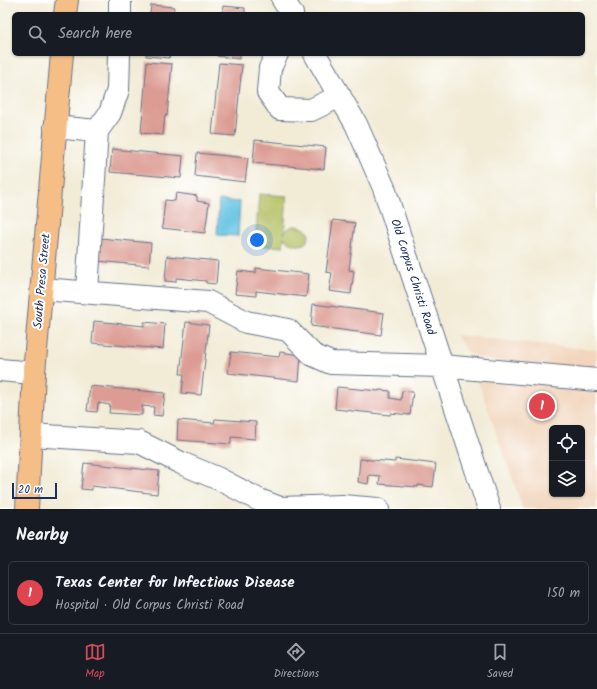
<!DOCTYPE html>
<meta charset="utf-8">
<style>
body{margin:0;font-family:Kalam,sans-serif;background:#20242c;color:#f1f3f6}
.controls{position:absolute;right:12px;bottom:12px;display:grid;overflow:hidden;border-radius:6px;box-shadow:0 1px 3px #0004}
.controls button{width:36px;height:36px;display:grid;place-items:center;padding:0;border:0;border-bottom:1px solid #363941;background:#171b24;color:#f1f3f6;font:20px sans-serif}
.scale{position:absolute;left:12px;bottom:10px;width:45px;box-sizing:border-box;padding-left:4px;border:2px solid #1b2f5e;border-top:0;font-size:11px;line-height:14px;white-space:nowrap;color:#1b2f5e;-webkit-text-stroke:3px #fff;paint-order:stroke}
.you{position:absolute;left:257px;top:240px;width:14px;height:14px;margin:-10px;border:3px solid #fff;border-radius:50%;background:#1a73e8;box-shadow:0 0 0 6px #1a73e833}
.badge{display:grid;place-items:center;width:26px;height:26px;border-radius:50%;background:#d1495b;color:#fff;font-size:13px;font-weight:700}
.pin{position:absolute;translate:-50% -50%;border:2px solid #fff;box-shadow:0 1px 4px #0006}
.list{margin:0;padding:0;list-style:none}
h2{display:flex;justify-content:space-between;align-items:center;height:52px;margin:0;padding:0 16px;font-size:17px}
h2 small{font-size:13px;font-weight:400;color:#9ea1a6}
.list li{display:grid;grid-template-columns:26px 1fr auto;gap:12px;align-items:center;box-sizing:border-box;height:64px;margin:0 8px 8px;padding:0 8px;border:1px solid #363941;border-radius:6px}
.list b{display:block;font-size:15px;white-space:nowrap}
.list p{margin:0;font-size:13px;white-space:nowrap;color:#9ea1a6}
.list em{font-size:13px;font-style:normal;color:#9ea1a6}
.icon{flex:none;width:22px;height:22px;fill:none;stroke:currentColor;stroke-width:2;stroke-linecap:round;stroke-linejoin:round}
.map{position:relative;flex:none;width:597px;height:509px;overflow:hidden}
.search{position:absolute;background:#171b24;box-shadow:0 1px 3px #0004;left:12px;right:12px;top:12px;height:44px;display:flex;align-items:center;gap:10px;box-sizing:border-box;padding:0 14px;border-radius:6px;color:#9ea1a6;font-size:15px}
.sheet{height:124px;background:#171b24}
nav{display:flex;justify-content:space-around;align-items:center;box-sizing:border-box;height:56px;border-top:1px solid #363941;background:#171b24;font-size:11px;color:#9ea1a6}
nav a{display:grid;justify-items:center;gap:2px}
nav .on{color:#d1495b}
.map>svg:first-child{display:block}
</style>
<div class="map">
<svg width="597" height="509" viewBox="0 0 597 509">
<rect width="100%" height="100%" fill="#fff"/>
<filter id="ink" filterUnits="userSpaceOnUse"><feTurbulence type="fractalNoise" baseFrequency=".025" numOctaves="2"/><feDisplacementMap in="SourceGraphic" scale="8" xChannelSelector="R" yChannelSelector="G"/><feConvolveMatrix kernelMatrix="1 2 1 2 8 2 1 2 1" color-interpolation-filters="sRGB"/></filter>
<filter id="wash" filterUnits="userSpaceOnUse"><feTurbulence type="fractalNoise" baseFrequency=".012" numOctaves="4" result="noise"/><feDisplacementMap in="SourceGraphic" scale="16" xChannelSelector="R" yChannelSelector="G"/><feGaussianBlur stdDeviation="0.9" result="paint"/><feColorMatrix in="noise" values="0 0 0 0 0 0 0 0 0 0 0 0 0 0 0 0 0 1.4 0 .05"/><feComposite in="paint" operator="in"/></filter>
<g filter="url(#wash)">
<rect width="100%" height="100%" fill="#f2ecd7"/>
<!-- built -->
<path fill="#f1d5bc" fill-rule="evenodd" d="M455,335L597,350V509H523L477,378L509,384L511,364L470,355ZM552,428H582V494H552Z"/>
<!-- green -->
<path fill="#b2bf61" stroke="#667760" d="M259,194L287,196L284,234C289,223 302,224 309,233C310,249 290,248 284,237L283,247L255,245Z"/>
<!-- water -->
<path fill="#64c3e2" stroke="#4079a0" d="M219,200L240,202L238,236L217,235Z"/>
<g id="blocks">
<!-- building -->
<path fill="#dc9b93" d="M151,5L174,7L173,14H150Z
M223,6L245,8V14H222Z
M146,54H170L169,58L146,56Z
M217,54H240L239,59L217,56Z
M147,62L172,64L167,116L165,115L163,135L141,133Z
M219,63L242,65L235,136L212,134Z
M255,140L326,147L324,169L253,163Z
M112,149L183,156L181,178L110,172Z
M197,153L248,158L245,182L195,176Z
M176,193L197,196V201L209,203L205,233L162,228L165,200L175,201Z
M333,220L355,223L349,270L354,271L351,294L329,291L332,273L326,272Z
M100,238L151,243L149,266L98,261Z
M167,256L218,261L216,284L206,283V281L176,278V282L165,281Z
M256,268L309,274L306,297L256,291V296L235,294L238,271L256,273Z
M313,304L384,313L381,335L311,326Z
M94,321L144,326V322L165,324L163,349L92,343Z
M186,322L209,325L201,395L182,393L184,374H180Z
M231,352L279,357L280,352L301,355L299,381L228,373Z
M90,386L165,393L162,416L153,415L154,407L142,406V415L109,413L110,405L98,403L97,412L87,411Z
M337,387L379,391V390L390,391V398L401,400L402,391L413,392L410,415L391,413L390,415L335,409Z
M215,419L256,422L255,439L231,437V444L177,440L178,420L214,423Z
M360,459L395,462V459L436,464L433,487L418,485V487L379,484L380,476L369,475L368,484L358,482Z
M84,463L159,471L157,494L92,486V490L81,489Z"/>
</g>
</g>
<g filter="url(#ink)">
<use href="#blocks" fill-opacity="0" stroke="#667188" stroke-width="1"/>
<g fill="none" stroke-linecap="round" stroke-linejoin="round">
<!-- minor casing -->
<g stroke="#667188" stroke-width="24">
<path id="minor" d="M283,0L292,14
M120,14V0
M277,54L270,68L268,92L280,109L311,110L340,96
M315,54L356,124L384,188L489,509
M55,127L97,131
M42,289L208,302L246,322L288,330L313,355L331,363L442,366L597,380
M87,292L97,131L110,113L118,90L119,54
M0,370L34,373
M31,435L139,442L181,463L219,479L259,500L280,508L342,506L378,509"/>
</g>
<!-- major casing -->
<g stroke="#667188" stroke-width="24">
<path id="major" d="M65,14L67,0
M27,509L34,373L62,54"/>
</g>
<!-- minor -->
<use href="#minor" stroke="#fff" stroke-width="22"/>
<!-- major -->
<use href="#major" stroke="#f6be87" stroke-width="22"/>
</g>
</g>
<g text-anchor="middle" dominant-baseline="central" stroke-width="4" stroke-linejoin="round" paint-order="stroke">
<!-- street labels -->
<g font-size="12" fill="#1b2f5e" stroke="#fff">
<text transform="translate(413 277) rotate(72)">Old Corpus Christi Road</text>
<text transform="translate(42 281) rotate(-85)">South Presa Street</text>
</g>
</g>
</svg>
<div class="controls">
<button><svg class="icon" aria-label="locate" viewBox="0 0 24 24"><circle cx="12" cy="12" r="6"/><path d="M12 2v4M12 18v4M2 12h4M18 12h4"/></svg></button>
<button><svg class="icon" aria-label="layers" viewBox="0 0 24 24"><path d="M12 4l9 5-9 5-9-5zM3 14l9 5 9-5"/></svg></button>
</div>
<div class="scale">20 m</div>
<div class="you"></div>
<div class="pin badge" style="left:542px;top:406px;background:#e0444e">1</div>
<div class="search"><svg class="icon" aria-label="search" viewBox="0 0 24 24"><circle cx="10" cy="10" r="6"/><path d="M15 15l6 6"/></svg>Search here</div>
</div>
<section class="sheet">
<h2>Nearby<small></small></h2>
<ul class="list">
<li><span class="badge" style="background:#e0444e">1</span><div><b>Texas Center for Infectious Disease</b><p>Hospital · Old Corpus Christi Road</p></div><em>150 m</em></li>
</ul>
</section>
<nav>
<a class="on"><svg class="icon" aria-label="map" viewBox="0 0 24 24"><path d="M3 6l6-2 6 2 6-2v14l-6 2-6-2-6 2zM9 4v14M15 6v14"/></svg>Map</a>
<a><svg class="icon" aria-label="directions" viewBox="0 0 24 24"><path d="M12 3l9 9-9 9-9-9zM9 14v-3h6M13 9l2 2-2 2"/></svg>Directions</a>
<a><svg class="icon" aria-label="saved" viewBox="0 0 24 24"><path d="M7 4h10v16l-5-4-5 4z"/></svg>Saved</a>
</nav>
